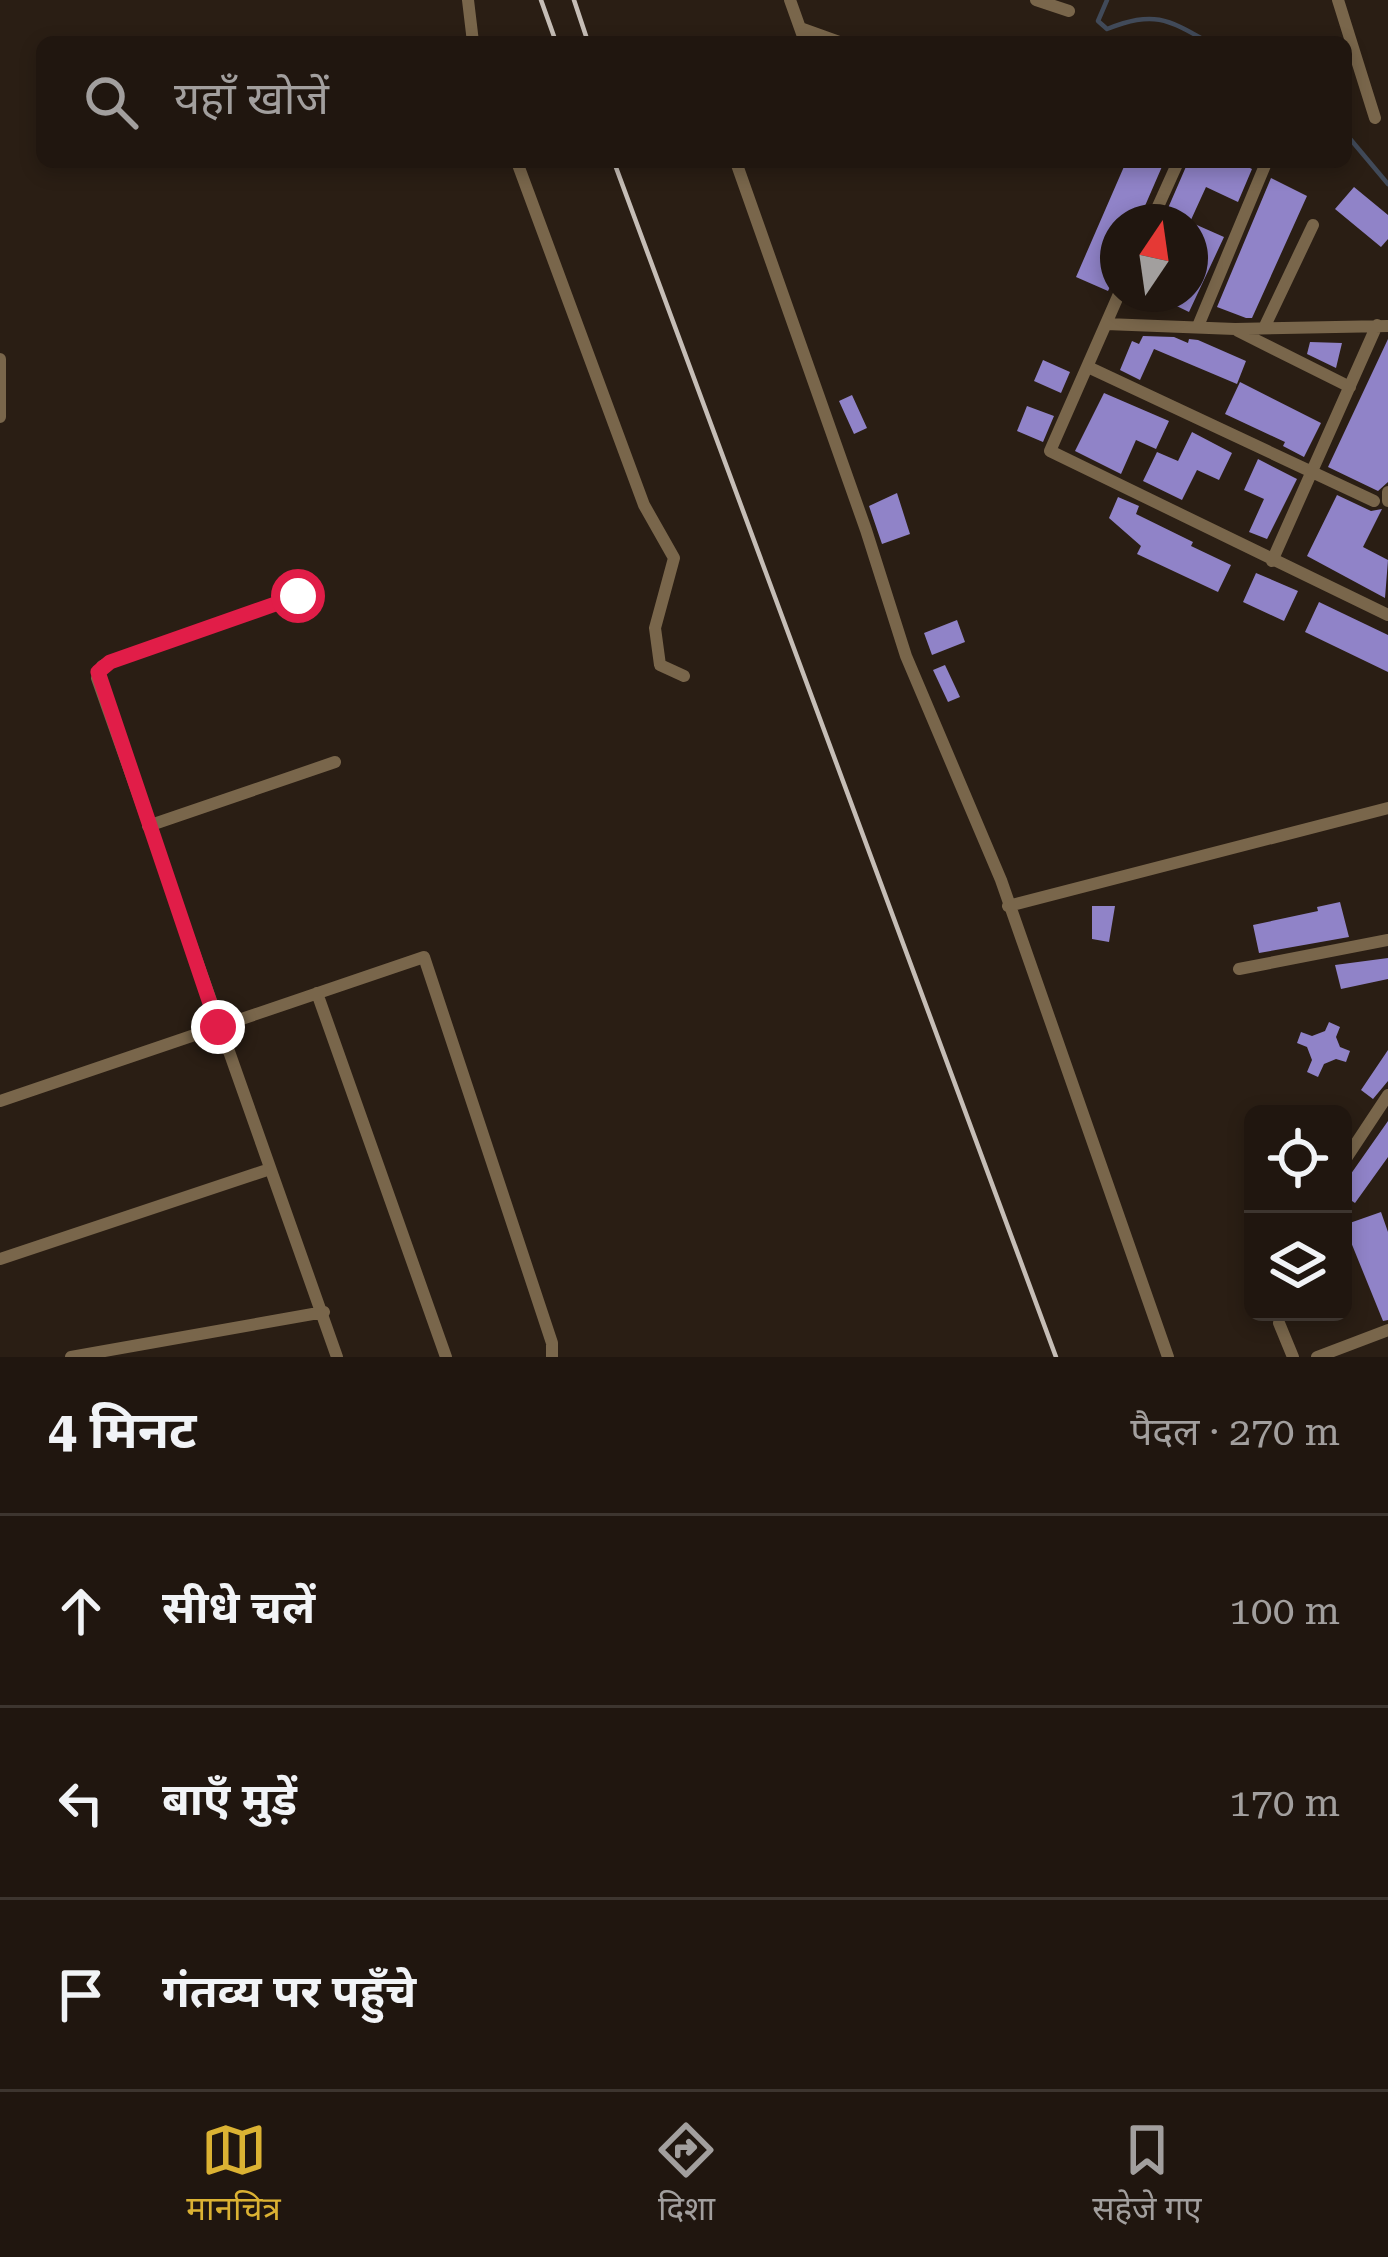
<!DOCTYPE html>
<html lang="hi">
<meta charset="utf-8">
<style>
body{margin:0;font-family:"Roboto Serif","Noto Sans Devanagari",serif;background:#281f18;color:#f1f3f6}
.controls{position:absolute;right:36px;bottom:36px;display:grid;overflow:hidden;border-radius:18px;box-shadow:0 6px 18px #0003}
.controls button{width:108px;height:108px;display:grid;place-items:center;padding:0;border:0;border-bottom:3px solid #3d352f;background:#20160f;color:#f1f3f6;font:60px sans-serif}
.compass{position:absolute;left:1100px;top:204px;width:108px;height:108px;border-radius:50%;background:#20160f;box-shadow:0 6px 18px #0003;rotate:13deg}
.stop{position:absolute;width:36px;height:36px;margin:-27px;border:9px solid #e11d48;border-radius:50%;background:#fff}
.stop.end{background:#e11d48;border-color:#fff;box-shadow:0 3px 12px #0008}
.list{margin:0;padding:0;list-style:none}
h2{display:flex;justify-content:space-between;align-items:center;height:156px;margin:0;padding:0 48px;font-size:51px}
h2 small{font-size:39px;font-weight:400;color:#a29f9e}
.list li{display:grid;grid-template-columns:78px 1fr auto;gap:36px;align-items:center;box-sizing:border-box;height:192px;padding:0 48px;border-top:3px solid #3d352f}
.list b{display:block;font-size:45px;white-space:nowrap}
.list em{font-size:39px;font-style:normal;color:#a29f9e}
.icon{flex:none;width:66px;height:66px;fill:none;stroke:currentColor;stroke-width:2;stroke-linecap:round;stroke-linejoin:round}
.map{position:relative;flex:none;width:1388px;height:1357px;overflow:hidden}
.search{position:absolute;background:#20160f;box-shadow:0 6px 18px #0003;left:36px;right:36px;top:36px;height:132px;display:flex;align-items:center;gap:30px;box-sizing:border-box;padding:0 42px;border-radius:18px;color:#a29f9e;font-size:45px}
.sheet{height:732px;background:#20160f}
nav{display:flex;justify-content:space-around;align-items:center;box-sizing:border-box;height:168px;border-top:3px solid #3d352f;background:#20160f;font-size:33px;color:#a29f9e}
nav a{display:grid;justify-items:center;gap:6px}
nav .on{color:#dbb233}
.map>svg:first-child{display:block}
</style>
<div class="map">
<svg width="1388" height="1357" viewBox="0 0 1388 1357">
<rect width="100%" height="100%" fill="#2a1e14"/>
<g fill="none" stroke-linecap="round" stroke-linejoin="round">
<!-- stream -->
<path stroke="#414a59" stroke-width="4.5" d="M1107,0L1098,21L1107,29C1154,11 1166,18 1208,42
M1346,134L1388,184"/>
</g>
<!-- building -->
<path fill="#9083c8" d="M1126,162H1164L1138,222H1118V270L1108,291L1076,277Z
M1188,162H1238L1252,169L1238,202L1206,187L1190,222H1162Z
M1271,178L1307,196L1252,318H1246L1217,307Z
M1354,187L1388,215V239L1381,247L1335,209Z
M1190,222L1224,237L1189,312L1158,297L1153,308L1129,298V294H1190Z
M1143,336L1174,337L1188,343L1189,339L1198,340L1246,361L1237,384L1154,349L1140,380L1120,370L1132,341L1139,344Z
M1388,339V482L1378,491L1328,467Z
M1310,342L1342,343L1336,368L1307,354Z
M1043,360L1070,372L1061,393L1034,381Z
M1240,382L1321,423L1304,457L1283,446L1285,442L1225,414Z
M1104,393L1169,421L1156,449L1136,440L1121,474L1075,451Z
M852,395L867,428L854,434L839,401Z
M1027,406L1054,416L1043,442L1017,431Z
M1192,432L1232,453L1219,480L1197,470L1182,500L1143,481L1157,452L1178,461Z
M1258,459L1297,479L1267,539L1249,532L1264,499L1244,490Z
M897,493L910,534L882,544L869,506Z
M1337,495L1371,511L1382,509L1363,547L1388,560L1385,598L1307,556Z
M1118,497L1139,506L1136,514L1193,542L1191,546L1231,565L1218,592L1137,554L1141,546L1109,518Z
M1256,573L1298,591L1284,621L1243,602Z
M1319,602L1388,635V672L1305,632Z
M957,620L965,642L932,655L924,633Z
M945,665L960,697L948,702L933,670Z
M1340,902L1349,937L1259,953L1253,925L1318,911L1317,907Z
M1092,906H1115L1109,942L1092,939Z
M1388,958V979L1341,989L1335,965Z
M1329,1022L1340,1027L1336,1037L1340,1047L1350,1051L1346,1062L1336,1059L1324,1064L1318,1077L1307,1072L1312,1060L1307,1047L1297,1043L1301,1032L1312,1036L1325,1031Z
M1388,1050V1081L1373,1099L1361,1090Z
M1388,1121V1157L1355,1203L1343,1195V1175L1348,1178Z
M1381,1212L1388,1232V1320L1383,1321L1344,1225Z"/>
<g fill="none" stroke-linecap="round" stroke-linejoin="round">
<!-- minor -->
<path stroke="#79664b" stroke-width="12" d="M468,0L473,42
M790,0L805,42
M1036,0L1069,11
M1338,0L1375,118
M800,28L839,42
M517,162L644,505L674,558L655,628L660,665L684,676
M736,162L866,530L906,656L1001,880L1168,1357
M1151,222L1178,162
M1119,294L1050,451L1388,615
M1106,324L1235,329L1388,326
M1198,326L1266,163
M1264,328L1313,225
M1238,331L1350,387
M0,359V417
M1088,367L1374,501
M1388,492V501
M1272,561L1377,325
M298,596L110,662L102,666L97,678L337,1357
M148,826L335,762
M1008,906L1388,808
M1239,969L1388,940
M317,993L446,1357
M0,1101L424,957L552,1343V1357
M1343,1163L1388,1095
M0,1259L270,1169
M1279,1323L1293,1357
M71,1357L324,1312
M1317,1357L1388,1330"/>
<!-- rail -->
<path stroke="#c6beb7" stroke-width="4.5" d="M541,0L556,42
M574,0L588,42
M614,162L1056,1357"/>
</g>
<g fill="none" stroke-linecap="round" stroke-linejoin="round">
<!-- route -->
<path stroke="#e11d48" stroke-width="15" d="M218,1027L98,672L110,662L298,596"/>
</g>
</svg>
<div class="controls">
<button><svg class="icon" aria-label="locate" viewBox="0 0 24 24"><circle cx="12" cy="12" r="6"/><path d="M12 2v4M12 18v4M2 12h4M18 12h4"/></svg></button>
<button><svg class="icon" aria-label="layers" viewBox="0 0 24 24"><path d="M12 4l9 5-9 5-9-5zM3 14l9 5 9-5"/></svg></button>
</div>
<svg class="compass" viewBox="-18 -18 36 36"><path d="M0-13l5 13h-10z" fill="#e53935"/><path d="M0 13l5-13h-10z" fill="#a29f9e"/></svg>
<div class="stop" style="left:298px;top:596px"></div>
<div class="stop end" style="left:218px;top:1027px"></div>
<div class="search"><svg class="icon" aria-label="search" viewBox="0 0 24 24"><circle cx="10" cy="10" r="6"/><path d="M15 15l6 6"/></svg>यहाँ खोजें</div>
</div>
<section class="sheet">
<h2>4 मिनट<small>पैदल · 270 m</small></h2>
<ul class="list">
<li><svg class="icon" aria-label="ahead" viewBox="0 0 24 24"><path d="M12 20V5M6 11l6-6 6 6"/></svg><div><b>सीधे चलें</b></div><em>100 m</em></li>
<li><svg class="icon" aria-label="left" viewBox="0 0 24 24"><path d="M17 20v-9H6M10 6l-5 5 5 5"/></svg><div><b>बाएँ मुड़ें</b></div><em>170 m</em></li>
<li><svg class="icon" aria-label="arrive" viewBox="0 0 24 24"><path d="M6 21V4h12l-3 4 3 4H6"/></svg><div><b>गंतव्य पर पहुँचे</b></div></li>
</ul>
</section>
<nav>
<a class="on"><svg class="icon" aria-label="map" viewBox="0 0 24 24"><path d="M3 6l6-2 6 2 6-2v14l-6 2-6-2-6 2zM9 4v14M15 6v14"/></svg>मानचित्र</a>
<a><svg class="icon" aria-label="directions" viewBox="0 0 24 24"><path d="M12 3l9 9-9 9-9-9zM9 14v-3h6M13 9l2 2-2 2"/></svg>दिशा</a>
<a><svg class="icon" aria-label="saved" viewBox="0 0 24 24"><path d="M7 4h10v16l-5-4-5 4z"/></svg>सहेजे गए</a>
</nav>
